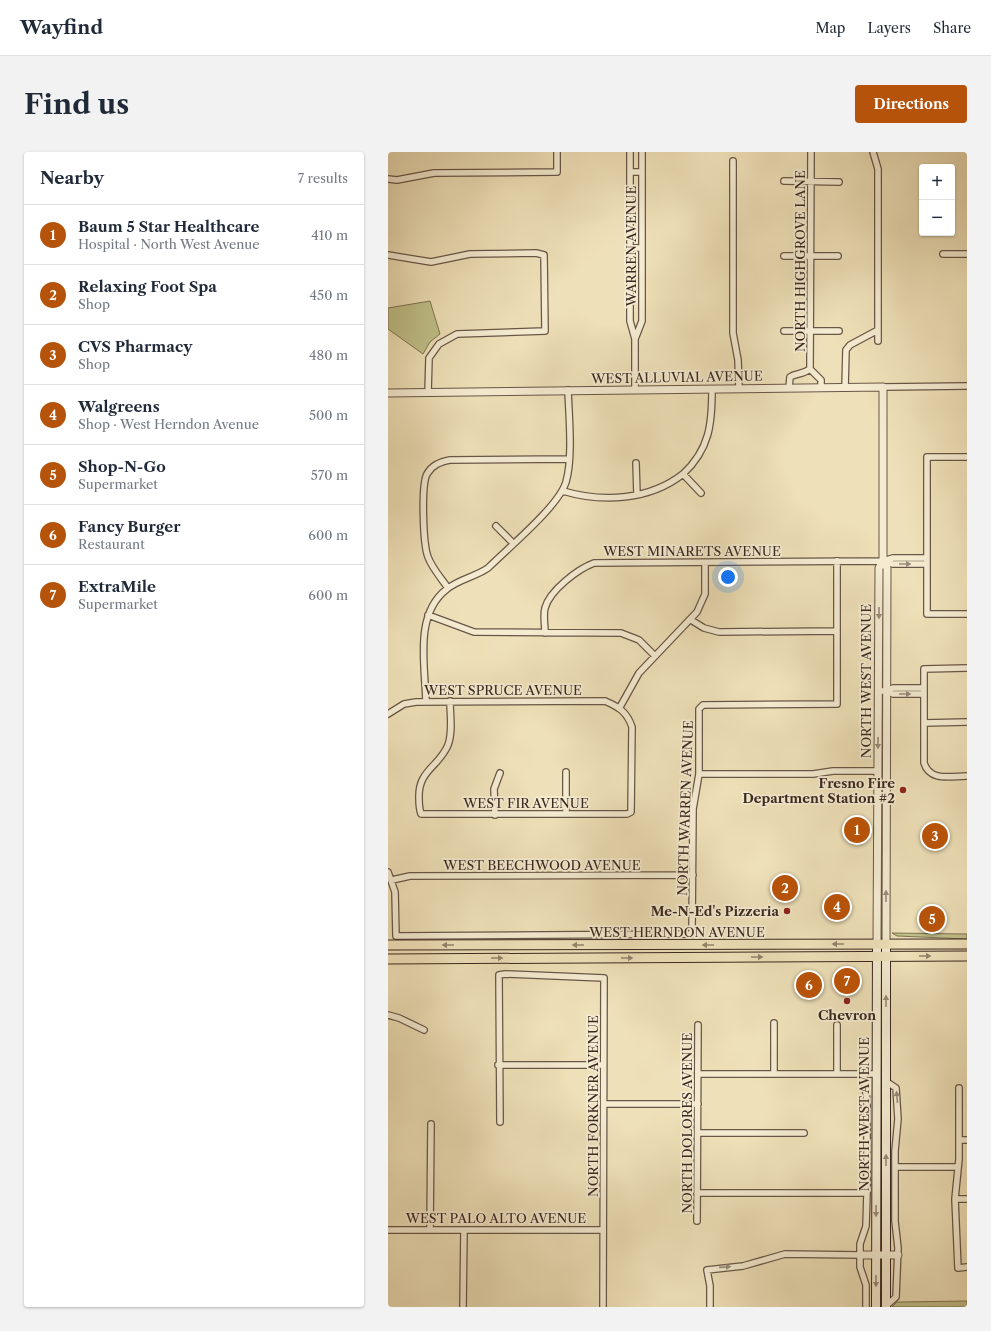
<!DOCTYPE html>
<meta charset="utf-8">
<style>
body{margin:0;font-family:"Libre Caslon Text",serif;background:#f2f2f3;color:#1f2937}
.controls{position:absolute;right:12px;top:12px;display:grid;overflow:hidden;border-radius:4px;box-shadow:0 1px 3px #0004}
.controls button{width:36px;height:36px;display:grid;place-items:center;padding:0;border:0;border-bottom:1px solid #e0e1e3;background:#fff;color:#1f2937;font:20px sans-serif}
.you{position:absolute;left:340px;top:425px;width:14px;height:14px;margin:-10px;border:3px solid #fff;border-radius:50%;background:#1a73e8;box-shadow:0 0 0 6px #1a73e833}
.badge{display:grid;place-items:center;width:26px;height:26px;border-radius:50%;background:#b45309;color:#fff;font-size:13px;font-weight:700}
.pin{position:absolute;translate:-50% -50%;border:2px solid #fff;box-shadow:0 1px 4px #0006}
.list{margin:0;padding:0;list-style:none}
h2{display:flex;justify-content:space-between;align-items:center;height:52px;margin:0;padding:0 16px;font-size:17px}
h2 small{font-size:13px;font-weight:400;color:#747a83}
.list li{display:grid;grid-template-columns:26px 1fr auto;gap:12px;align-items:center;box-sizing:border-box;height:60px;padding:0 16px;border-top:1px solid #e0e1e3}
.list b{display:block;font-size:15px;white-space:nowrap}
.list p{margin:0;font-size:13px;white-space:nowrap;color:#747a83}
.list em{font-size:13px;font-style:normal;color:#747a83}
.map{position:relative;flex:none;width:579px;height:1155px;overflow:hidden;border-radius:4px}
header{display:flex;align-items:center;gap:24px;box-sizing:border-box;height:56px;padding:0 20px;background:#fff;border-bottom:1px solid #e0e1e3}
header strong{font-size:19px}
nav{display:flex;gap:22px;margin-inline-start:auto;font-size:14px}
.intro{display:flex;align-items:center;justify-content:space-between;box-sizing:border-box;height:96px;padding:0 24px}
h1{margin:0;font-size:28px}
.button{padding:10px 18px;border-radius:4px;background:#b45309;color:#fff;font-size:14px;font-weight:700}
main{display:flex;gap:24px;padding:0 24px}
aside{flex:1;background:#fff;border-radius:4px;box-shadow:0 1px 3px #0004}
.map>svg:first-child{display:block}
</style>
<header>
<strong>Wayfind</strong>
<nav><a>Map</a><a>Layers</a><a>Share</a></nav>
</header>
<div class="intro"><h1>Find us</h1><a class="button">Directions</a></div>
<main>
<aside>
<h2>Nearby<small>7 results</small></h2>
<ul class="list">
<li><span class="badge">1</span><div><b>Baum 5 Star Healthcare</b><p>Hospital · North West Avenue</p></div><em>410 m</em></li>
<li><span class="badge">2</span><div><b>Relaxing Foot Spa</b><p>Shop</p></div><em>450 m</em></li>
<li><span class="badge">3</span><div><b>CVS Pharmacy</b><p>Shop</p></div><em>480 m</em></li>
<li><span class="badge">4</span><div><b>Walgreens</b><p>Shop · West Herndon Avenue</p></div><em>500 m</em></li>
<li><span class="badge">5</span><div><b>Shop-N-Go</b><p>Supermarket</p></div><em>570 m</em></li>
<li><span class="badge">6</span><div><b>Fancy Burger</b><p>Restaurant</p></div><em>600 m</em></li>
<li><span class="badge">7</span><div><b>ExtraMile</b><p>Supermarket</p></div><em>600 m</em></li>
</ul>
</aside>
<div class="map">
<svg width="579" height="1155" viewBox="0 0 579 1155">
<rect width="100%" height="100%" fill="#eee0b8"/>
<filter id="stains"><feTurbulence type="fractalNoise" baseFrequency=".005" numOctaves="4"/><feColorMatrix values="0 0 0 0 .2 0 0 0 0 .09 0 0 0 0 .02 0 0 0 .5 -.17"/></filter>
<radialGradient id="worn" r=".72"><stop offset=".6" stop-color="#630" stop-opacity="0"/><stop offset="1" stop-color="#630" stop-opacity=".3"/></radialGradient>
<!-- green -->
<path fill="#c0c089" stroke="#7e7455" d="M42,149L52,182L42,190L35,202L0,177V156Z
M504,781L579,782V787L509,784Z
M579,1149V1155H504L509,1150H513Z"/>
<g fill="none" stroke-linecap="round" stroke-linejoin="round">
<!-- minor casing -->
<g stroke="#685647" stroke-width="8">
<path id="minor" d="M242,0V169L247,187V237
M345,9V181L350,208L351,236
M242,20H254
M0,27L9,28L46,21L169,20V0
M396,29L451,30
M241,96H254
M555,102H579
M0,103L43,110L82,102L148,101L156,103L157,179L69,182L51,192L41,206L40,241
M396,104H450
M490,178V189
M396,179H451
M247,187L254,169V0
M422,217L423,0
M422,217L433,228V236
M495,235L579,234
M401,236L402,225C408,221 414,223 422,217
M457,236L458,198L462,193L490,178V17L485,0
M579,305H539V462H579
M248,311L249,343
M295,322C322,297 324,271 324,237
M175,339C215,351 262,348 295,322L313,341
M108,374L125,391
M495,409L505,406H538
M60,436C53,426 44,416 40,405C35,392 33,333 39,322C44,313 52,310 62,308L181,307
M40,463L86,480L233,481L251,488L267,504
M303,468L316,476L331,480L449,479
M157,481C157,473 155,463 157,456C162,438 190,417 206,411L495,409L505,412H539
M579,516L536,517V611C542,630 563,624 579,624
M491,539H499L505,536H535
M499,539L505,542H535
M38,550C37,513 26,462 59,437C71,427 87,425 100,416C120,396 171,354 178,330C185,306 181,265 180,238
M232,555L251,521L309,460L317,442V411
M0,562L16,552L28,550L217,549C231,555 239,560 244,575L243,660L239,662H33C31,656 31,652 31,646C30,618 51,615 60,593C65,580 62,563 62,549
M536,571L579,570
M311,622H425L445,619H490
M178,662V620
M107,663L106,637L112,621
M0,720L7,740L8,784L303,782L304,779L305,657L311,622V557L315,553L449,552V409
M4,728L22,724L305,723
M0,863L11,866L36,878
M386,871V922
M449,873V922
M110,913H215
M310,922H488
M475,922L479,948V1041L478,1074L472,1092V1115L478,1133V1155
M571,936V1007L567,1047L570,1116L579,1115
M216,952H310
M112,970L111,823L117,822L216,826L215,1155
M310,981H416
M571,988H579
M507,1015H570
M309,1041H479
M567,1047H579
M309,1069L310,873
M42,1077L43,972
M0,1078H215
M498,1154L508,1145L510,1096L507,1069V999L510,967L508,936L499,930
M75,1155L76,1078
M322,1155V1134L319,1118L355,1114L397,1102L472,1103"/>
</g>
<!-- tertiary casing -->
<g stroke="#685647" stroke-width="9">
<path id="tertiary" d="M0,241L495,235V409L499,416L498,791
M489,791L491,416L495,409
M472,1103H510"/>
</g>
<!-- secondary casing -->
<g stroke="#3b2821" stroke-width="10">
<path id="secondary" d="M488,1155L489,791
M498,1155V791"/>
</g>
<!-- primary casing -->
<g stroke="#3b2821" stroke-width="11">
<path id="primary" d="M0,793L579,792
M0,807L579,804"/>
</g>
<!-- minor -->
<use href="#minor" stroke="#f4ebd1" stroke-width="5.5"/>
<!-- tertiary -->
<use href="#tertiary" stroke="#f4ebd1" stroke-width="7"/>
<!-- secondary -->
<use href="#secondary" stroke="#f4ebd1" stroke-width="8"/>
<!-- primary -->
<use href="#primary" stroke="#eee0b8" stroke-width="9"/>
</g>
<!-- one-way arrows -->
<defs><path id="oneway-solid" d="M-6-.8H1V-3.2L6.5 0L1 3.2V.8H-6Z"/></defs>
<g fill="#988a79">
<use href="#oneway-solid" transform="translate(517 412)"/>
<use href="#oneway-solid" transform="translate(491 461) rotate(90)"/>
<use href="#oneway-solid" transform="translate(517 542)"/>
<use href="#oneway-solid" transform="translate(490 591) rotate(91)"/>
<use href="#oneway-solid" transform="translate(498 744) rotate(-90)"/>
<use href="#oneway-solid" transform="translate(498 849) rotate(-90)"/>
<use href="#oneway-solid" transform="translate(509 945) rotate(-95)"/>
<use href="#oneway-solid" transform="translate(498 1008) rotate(-90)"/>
<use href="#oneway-solid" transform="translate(488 1059) rotate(90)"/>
<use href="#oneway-solid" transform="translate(337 1115) rotate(-4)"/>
<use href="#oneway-solid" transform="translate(488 1129) rotate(90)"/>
</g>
<g fill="#94846c">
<use href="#oneway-solid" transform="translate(450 792) rotate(180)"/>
<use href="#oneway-solid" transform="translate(60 793) rotate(180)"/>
<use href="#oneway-solid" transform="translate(190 793) rotate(180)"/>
<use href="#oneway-solid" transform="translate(320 793) rotate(180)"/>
<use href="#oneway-solid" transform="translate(537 804)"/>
<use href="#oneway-solid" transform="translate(369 805)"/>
<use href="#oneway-solid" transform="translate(109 806)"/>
<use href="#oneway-solid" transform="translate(239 806)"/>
</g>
<!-- markers -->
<g fill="#8f2418" stroke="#f4ebd1" stroke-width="1.5">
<circle cx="515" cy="638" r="4"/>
<circle cx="399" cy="759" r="4"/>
<circle cx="459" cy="849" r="4"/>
</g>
<g text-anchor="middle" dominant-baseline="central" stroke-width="3.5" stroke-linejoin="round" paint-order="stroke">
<!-- street labels -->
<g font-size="13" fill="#3b2821" stroke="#f4ebd1">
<text transform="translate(243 94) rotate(-90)">WARREN AVENUE</text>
<text transform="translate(412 109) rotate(-90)">NORTH HIGHGROVE LANE</text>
<text transform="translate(289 225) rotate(-1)">WEST ALLUVIAL AVENUE</text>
<text x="304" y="399">WEST MINARETS AVENUE</text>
<text transform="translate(478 529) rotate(-90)">NORTH WEST AVENUE</text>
<text x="115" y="538">WEST SPRUCE AVENUE</text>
<text x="138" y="651">WEST FIR AVENUE</text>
<text transform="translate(297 656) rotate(-88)">NORTH WARREN AVENUE</text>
<text x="154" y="713">WEST BEECHWOOD AVENUE</text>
<text x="289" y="780">WEST HERNDON AVENUE</text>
<text transform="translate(205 954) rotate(-90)">NORTH FORKNER AVENUE</text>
<text transform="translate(476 962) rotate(-90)">NORTH WEST AVENUE</text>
<text transform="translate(299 971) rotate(-90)">NORTH DOLORES AVENUE</text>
<text x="108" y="1066">WEST PALO ALTO AVENUE</text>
</g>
<!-- poi labels -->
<g font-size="13" font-weight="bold" fill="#3b2821" stroke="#f4ebd1" text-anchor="end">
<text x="507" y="631">Fresno Fire<tspan x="507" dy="15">Department Station #2</tspan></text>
<text x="391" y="759">Me-N-Ed's Pizzeria</text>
<text x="459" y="863" text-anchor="middle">Chevron</text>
</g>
</g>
<rect width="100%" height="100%" filter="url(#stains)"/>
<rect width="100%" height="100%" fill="url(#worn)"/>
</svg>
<div class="controls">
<button>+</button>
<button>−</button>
</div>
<div class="you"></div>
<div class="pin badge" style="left:469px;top:678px">1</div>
<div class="pin badge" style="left:397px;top:736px">2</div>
<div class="pin badge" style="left:547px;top:684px">3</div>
<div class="pin badge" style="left:449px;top:755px">4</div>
<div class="pin badge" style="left:544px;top:767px">5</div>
<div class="pin badge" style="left:421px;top:833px">6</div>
<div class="pin badge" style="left:459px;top:829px">7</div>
</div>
</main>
